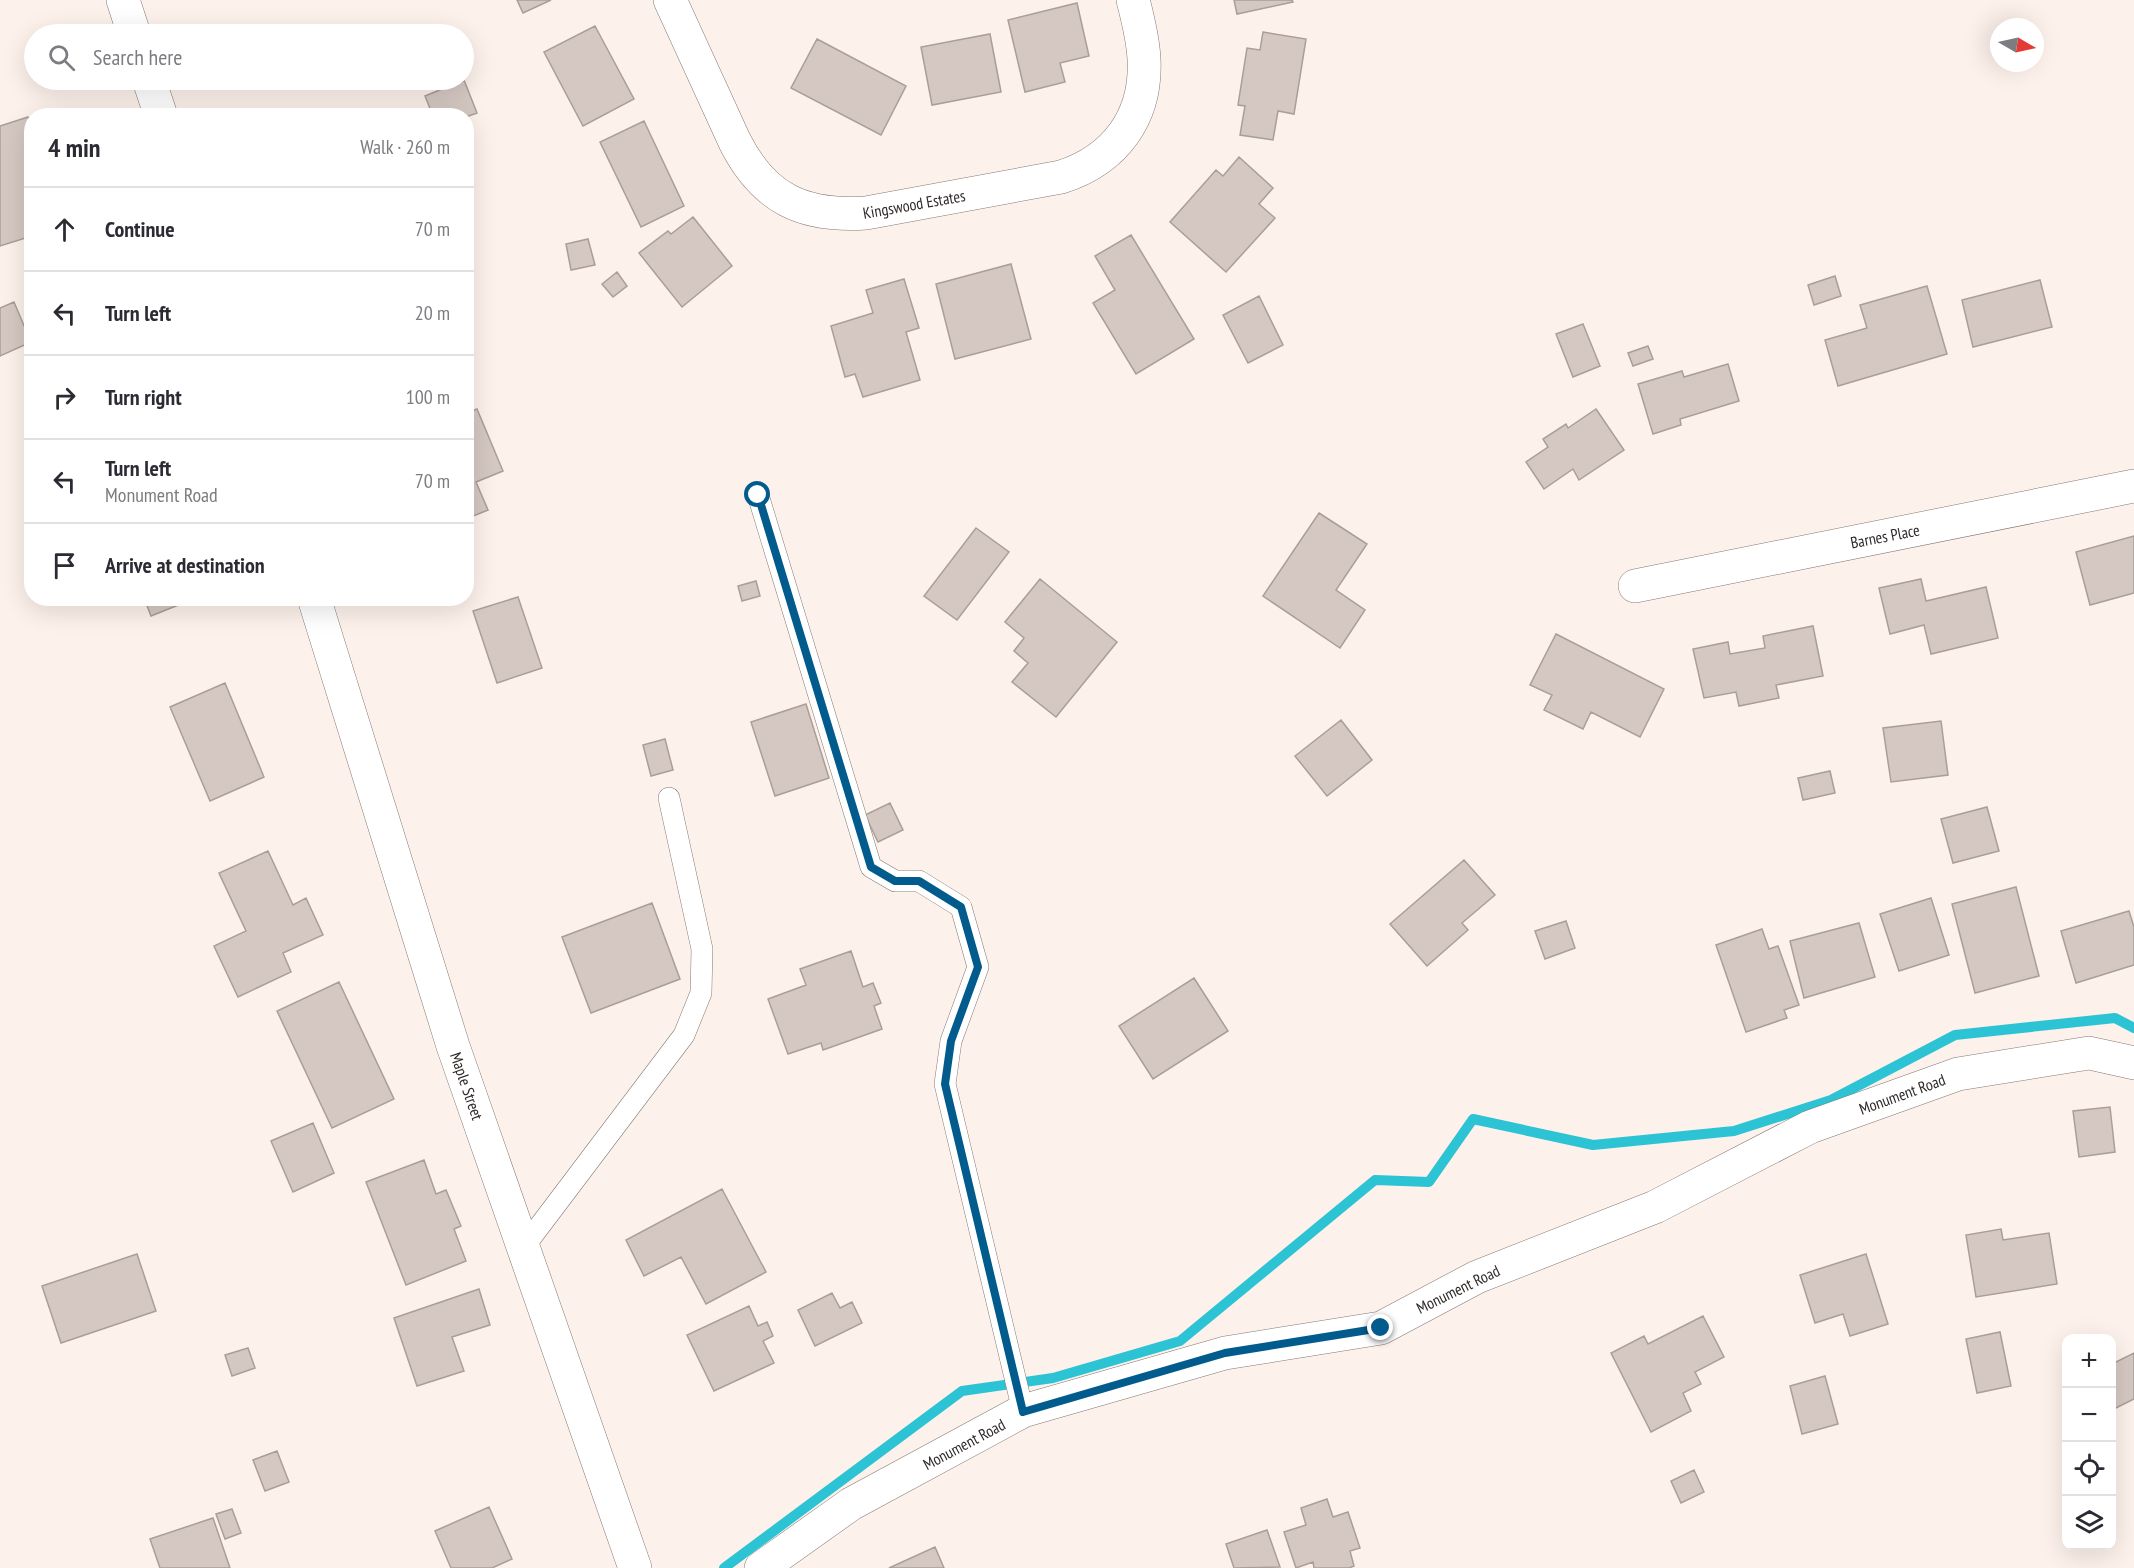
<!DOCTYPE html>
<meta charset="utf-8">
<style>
body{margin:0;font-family:"PT Sans Narrow",sans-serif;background:#f2f2f3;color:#2b2b33}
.controls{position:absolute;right:18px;bottom:18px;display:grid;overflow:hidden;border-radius:12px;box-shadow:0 6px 24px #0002}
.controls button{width:54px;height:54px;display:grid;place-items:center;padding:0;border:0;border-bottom:2px solid #e1e1e2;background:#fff;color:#2b2b33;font:30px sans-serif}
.compass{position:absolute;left:1990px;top:18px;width:54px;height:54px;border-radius:50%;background:#fff;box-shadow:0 6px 24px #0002;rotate:99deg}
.stop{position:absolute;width:18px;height:18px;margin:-14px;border:4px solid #025b8d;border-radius:50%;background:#fff}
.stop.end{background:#025b8d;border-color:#fff;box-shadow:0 2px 6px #0008}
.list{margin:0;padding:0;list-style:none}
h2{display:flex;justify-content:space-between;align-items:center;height:78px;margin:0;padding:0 24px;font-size:26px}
h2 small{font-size:20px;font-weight:400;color:#7c7c81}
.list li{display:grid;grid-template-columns:39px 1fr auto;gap:18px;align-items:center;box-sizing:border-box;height:84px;padding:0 24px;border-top:2px solid #e1e1e2}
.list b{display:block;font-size:22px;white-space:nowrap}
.list p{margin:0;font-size:20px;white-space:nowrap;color:#7c7c81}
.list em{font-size:20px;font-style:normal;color:#7c7c81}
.icon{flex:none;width:33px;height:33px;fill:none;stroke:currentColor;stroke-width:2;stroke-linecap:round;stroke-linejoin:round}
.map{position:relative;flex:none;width:2134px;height:1568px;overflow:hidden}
.search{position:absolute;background:#fff;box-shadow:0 6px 24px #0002;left:24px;top:24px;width:450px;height:66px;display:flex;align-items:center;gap:15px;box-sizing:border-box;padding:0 21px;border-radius:33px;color:#7c7c81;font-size:22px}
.panel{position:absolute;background:#fff;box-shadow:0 6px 24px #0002;left:24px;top:108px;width:450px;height:498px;border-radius:24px}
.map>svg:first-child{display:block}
</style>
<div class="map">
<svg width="2134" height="1568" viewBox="0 0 2134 1568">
<rect width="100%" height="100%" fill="#fdf1eb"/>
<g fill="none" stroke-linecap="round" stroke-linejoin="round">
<!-- stream -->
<path stroke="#2cc3d4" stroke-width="10" d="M724,1568L962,1391L1053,1378L1180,1341L1375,1180L1429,1182L1473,1119L1593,1145L1734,1131L1831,1100L1955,1035L2115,1018L2134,1028"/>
</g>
<!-- building -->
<path fill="#d5c8c3" stroke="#a99e98" stroke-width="1.5" d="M517,0H551L523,13Z
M1234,0H1292L1293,2L1237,14Z
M1077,3L1089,56L1060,63L1065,82L1025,92L1008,20Z
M595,26L634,99L583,126L544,52Z
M1263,32L1306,39L1294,114L1278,111L1273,140L1240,135L1245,106L1238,105L1247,48L1260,50Z
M990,34L1001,92L932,105L921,47Z
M817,39L906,86L881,135L791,88Z
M464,80L477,113L466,117V116H433L425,96Z
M28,117L32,129V236L0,246V126Z
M644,121L684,206L641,227L600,142Z
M1239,157L1273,188L1259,204L1275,218L1226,272L1170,222L1216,170L1223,176Z
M693,217L732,266L682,307L639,253L668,231L671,234Z
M1131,235L1194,339L1136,374L1093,303L1115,290L1095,256Z
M588,239L595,265L571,270L566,244Z
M1011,264L1031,339L955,359L936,284Z
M617,272L627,286L613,297L602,284Z
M1835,276L1841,296L1814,305L1808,285Z
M904,279L919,328L906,332L920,380L863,397L855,374L845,377L831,326L873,313L866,290Z
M2040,280L2052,327L1973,347L1962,300Z
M1927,286L1947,354L1838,386L1825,340L1867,328L1860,305Z
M1259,296L1283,345L1248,363L1223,315Z
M14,302L31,342L0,356V308Z
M1583,324L1600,366L1573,377L1556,334Z
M1648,346L1653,359L1633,366L1628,353Z
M1728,364L1739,401L1680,419L1681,425L1653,434L1638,384L1682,371L1684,377Z
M477,409L503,471L476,482L488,510L466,519V413Z
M1596,409L1624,450L1579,480L1573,469L1544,489L1526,462L1548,447L1543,439L1566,424L1568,428Z
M1319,513L1367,544L1336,590L1365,610L1340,648L1263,596Z
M976,528L1009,552L957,620L924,596Z
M2134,536V593L2090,605L2076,552Z
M1040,579L1117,642L1056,717L1012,682L1028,663L1014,651L1024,638L1005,622Z
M1921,579L1926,601L1986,587L1998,638L1931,654L1924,625L1890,634L1879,588Z
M756,581L760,596L742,601L738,586Z
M518,597L542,668L497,683L473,611Z
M144,598H196L151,616Z
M1813,626L1823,676L1776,685L1779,698L1739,706L1736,692L1704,698L1693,649L1728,642L1730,654L1765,648L1763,636Z
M1556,634L1664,689L1640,737L1591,712L1583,729L1544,710L1552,695L1530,685Z
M225,683L264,777L210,801L170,707Z
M806,704L829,778L775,796L751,722Z
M1341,720L1372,760L1327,796L1295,756Z
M1941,721L1948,775L1891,782L1883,728Z
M665,739L673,770L651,776L643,745Z
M1830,771L1835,793L1803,800L1798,778Z
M890,803L903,830L878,842L865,815Z
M1987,807L1999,851L1953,863L1941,819Z
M268,851L293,905L306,898L323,935L283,953L291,972L238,997L214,946L246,931L219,873Z
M1464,860L1495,895L1462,923L1468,930L1427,966L1390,924Z
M2016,887L2039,976L1975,993L1952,904Z
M1931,898L1949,955L1899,971L1880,914Z
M652,903L680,979L591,1013L562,937Z
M2129,911L2134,927V965L2076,983L2061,931Z
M1566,921L1575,948L1545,959L1535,931Z
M1859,923L1875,977L1804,998L1790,941Z
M1762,929L1769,949L1778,946L1799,1005L1784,1010L1787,1018L1746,1032L1716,945Z
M851,951L863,987L873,983L881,1003L874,1006L882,1029L823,1050L821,1043L788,1054L768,999L806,985L800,969Z
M1194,978L1228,1031L1153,1079L1119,1026Z
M339,982L394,1099L332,1128L277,1011Z
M2110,1107L2115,1152L2079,1157L2073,1111Z
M313,1123L334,1173L293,1192L271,1141Z
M424,1160L436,1194L446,1190L461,1226L454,1229L466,1261L406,1285L366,1182Z
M722,1189L766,1272L706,1304L681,1257L644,1276L626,1240Z
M2001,1229L2003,1240L2049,1233L2057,1284L1976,1297L1966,1235Z
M137,1254L156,1311L61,1343L42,1286Z
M1866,1254L1888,1324L1850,1336L1843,1314L1815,1323L1800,1275Z
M479,1289L490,1325L452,1337L464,1371L417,1386L394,1318Z
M832,1293L840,1308L852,1302L862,1323L815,1346L798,1310Z
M749,1306L758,1326L767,1322L773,1336L763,1341L774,1363L714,1391L687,1335Z
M1703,1316L1724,1357L1695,1372L1701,1384L1683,1393L1691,1411L1651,1432L1611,1353L1644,1336L1648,1344Z
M2000,1332L2011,1386L1977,1393L1966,1339Z
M248,1348L255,1368L232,1376L225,1355Z
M2134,1353V1399L2112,1410V1364Z
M1825,1376L1838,1424L1802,1434L1790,1386Z
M277,1451L289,1482L265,1491L253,1460Z
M1694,1470L1704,1492L1681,1503L1671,1481Z
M1327,1499L1333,1517L1348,1512L1360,1548L1350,1551L1354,1566L1349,1568H1314L1313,1562L1296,1568L1284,1532L1306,1525L1301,1508Z
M489,1507L512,1559L492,1568H451L435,1531Z
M232,1509L241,1533L225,1539L216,1514Z
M213,1518L230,1568H160L150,1539Z
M1267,1530L1280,1567L1234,1568L1226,1544Z
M935,1547L944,1568H889Z"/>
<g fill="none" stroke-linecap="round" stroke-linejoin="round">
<!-- lane casing -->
<g stroke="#847974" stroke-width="22">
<path id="lane" d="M758,495L871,867L895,881H919L961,907L978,967L951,1041L945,1084L1023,1411
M523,1248L684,1035L701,993L702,949L669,798"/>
</g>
<!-- street casing -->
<g stroke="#847974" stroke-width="34">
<path id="street" d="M123,0L134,34
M670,0L735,142C764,199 803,217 866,213L1061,177C1115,160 1147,117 1144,59C1143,39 1138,19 1133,0
M149,80L161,116
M1635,586L2134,486
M314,598L453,1046L635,1568
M761,1568L851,1504L1023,1411L1225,1353L1381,1328L1477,1277L1655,1207L1810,1127L1958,1074L2089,1053L2134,1063"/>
</g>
<!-- lane -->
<use href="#lane" stroke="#fff" stroke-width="21"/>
<!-- street -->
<use href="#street" stroke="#fff" stroke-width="33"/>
</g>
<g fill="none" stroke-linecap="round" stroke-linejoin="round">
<!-- route -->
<path stroke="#025b8d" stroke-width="8" d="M758,495L871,867L895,881H919L961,907L978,967L951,1041L945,1084L1023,1412L1225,1353L1381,1328"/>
</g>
<g text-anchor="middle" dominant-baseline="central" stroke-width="4.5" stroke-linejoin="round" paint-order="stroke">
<!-- street labels -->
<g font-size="16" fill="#2f2a28" stroke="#fff">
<text transform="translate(914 204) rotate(-10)">Kingswood Estates</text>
<text transform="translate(1885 536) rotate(-11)">Barnes Place</text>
<text transform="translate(467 1086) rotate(71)">Maple Street</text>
<text transform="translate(1902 1094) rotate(-20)">Monument Road</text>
<text transform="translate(1458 1289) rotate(-26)">Monument Road</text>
<text transform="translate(964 1444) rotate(-28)">Monument Road</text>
</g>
</g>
</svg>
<div class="controls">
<button>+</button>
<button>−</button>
<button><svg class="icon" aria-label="locate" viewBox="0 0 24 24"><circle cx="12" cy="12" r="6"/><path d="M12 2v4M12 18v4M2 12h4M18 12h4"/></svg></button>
<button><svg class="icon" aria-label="layers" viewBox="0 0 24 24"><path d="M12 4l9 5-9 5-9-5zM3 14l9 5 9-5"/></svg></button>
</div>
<svg class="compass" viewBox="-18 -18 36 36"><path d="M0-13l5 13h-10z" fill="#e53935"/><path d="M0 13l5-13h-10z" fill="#7c7c81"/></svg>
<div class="stop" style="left:758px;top:495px"></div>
<div class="stop end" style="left:1381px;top:1328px"></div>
<div class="search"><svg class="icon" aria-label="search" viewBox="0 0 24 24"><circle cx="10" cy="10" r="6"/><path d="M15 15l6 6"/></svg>Search here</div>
<section class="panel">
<h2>4 min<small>Walk · 260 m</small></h2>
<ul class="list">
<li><svg class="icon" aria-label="ahead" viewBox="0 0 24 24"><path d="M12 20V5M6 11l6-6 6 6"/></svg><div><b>Continue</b></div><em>70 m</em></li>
<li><svg class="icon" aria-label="left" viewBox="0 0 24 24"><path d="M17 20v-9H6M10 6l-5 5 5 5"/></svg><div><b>Turn left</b></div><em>20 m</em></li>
<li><svg class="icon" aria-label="right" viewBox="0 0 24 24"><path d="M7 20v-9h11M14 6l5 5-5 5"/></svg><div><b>Turn right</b></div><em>100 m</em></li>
<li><svg class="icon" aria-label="left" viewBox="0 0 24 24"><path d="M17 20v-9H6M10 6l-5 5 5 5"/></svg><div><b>Turn left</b><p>Monument Road</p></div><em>70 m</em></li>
<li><svg class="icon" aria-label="arrive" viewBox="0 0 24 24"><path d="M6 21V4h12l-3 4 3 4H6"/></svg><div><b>Arrive at destination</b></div></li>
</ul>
</section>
</div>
